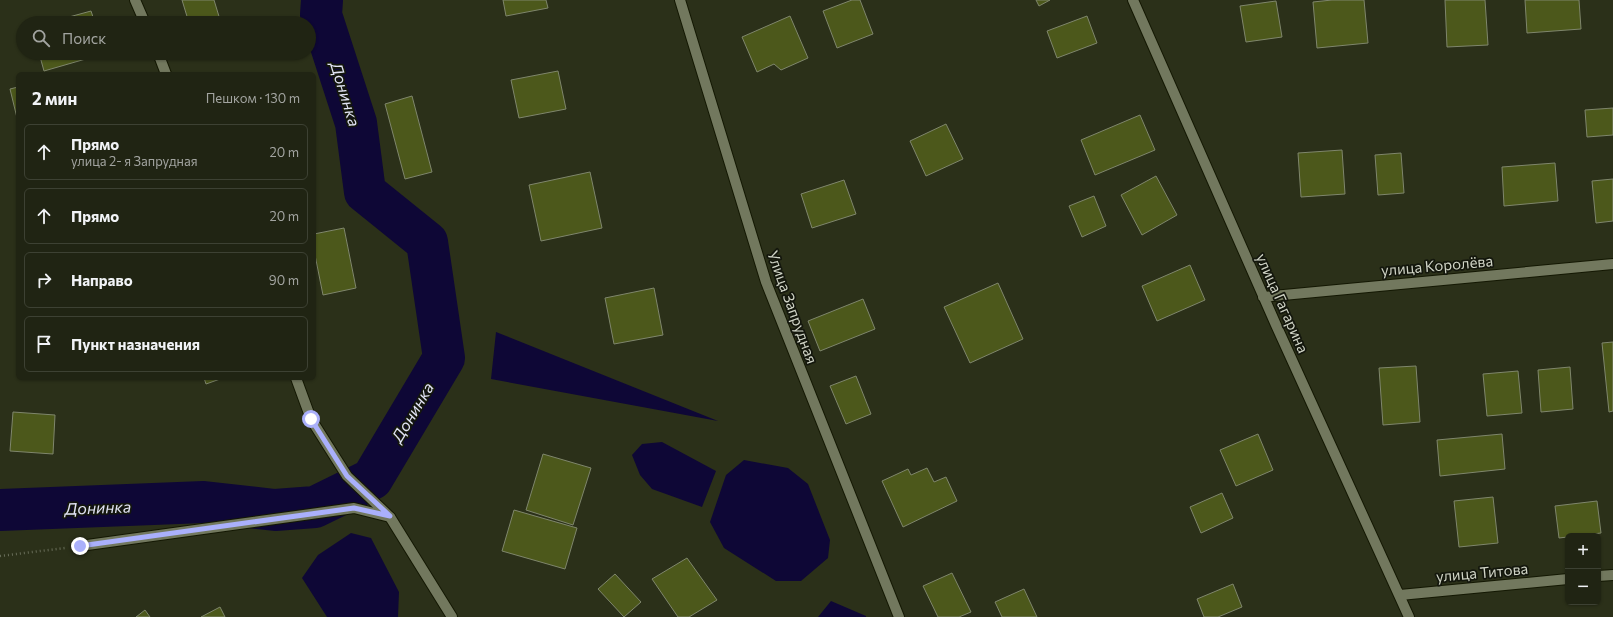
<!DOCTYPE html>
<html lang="ru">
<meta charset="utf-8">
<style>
body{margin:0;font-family:Commissioner,sans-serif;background:#282c1c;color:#f1f3f6}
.controls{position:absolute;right:12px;bottom:12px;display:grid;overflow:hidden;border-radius:6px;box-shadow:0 1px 3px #0004}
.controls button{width:36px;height:36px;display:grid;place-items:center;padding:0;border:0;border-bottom:1px solid #3d4133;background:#202413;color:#f1f3f6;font:20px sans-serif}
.stop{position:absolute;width:12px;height:12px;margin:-9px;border:3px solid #aab0fb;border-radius:50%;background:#fff}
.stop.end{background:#aab0fb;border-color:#fff;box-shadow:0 1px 4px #0008}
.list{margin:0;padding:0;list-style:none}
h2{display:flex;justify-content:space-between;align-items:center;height:52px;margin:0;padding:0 16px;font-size:17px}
h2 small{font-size:13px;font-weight:400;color:#a2a4a0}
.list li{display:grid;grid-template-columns:26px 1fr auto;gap:12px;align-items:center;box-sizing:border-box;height:56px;margin:0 8px 8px;padding:0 8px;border:1px solid #3d4133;border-radius:6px}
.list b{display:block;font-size:15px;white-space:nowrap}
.list p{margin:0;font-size:13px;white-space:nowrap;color:#a2a4a0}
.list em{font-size:13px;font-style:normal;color:#a2a4a0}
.icon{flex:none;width:22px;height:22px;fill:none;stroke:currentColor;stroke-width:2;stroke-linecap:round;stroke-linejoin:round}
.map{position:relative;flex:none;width:1613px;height:617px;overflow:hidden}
.search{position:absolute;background:#202413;box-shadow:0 1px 3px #0004;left:16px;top:16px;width:300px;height:44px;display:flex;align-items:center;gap:10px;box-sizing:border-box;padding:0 14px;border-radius:22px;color:#a2a4a0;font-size:15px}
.panel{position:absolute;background:#202413;box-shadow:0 1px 3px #0004;left:16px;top:72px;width:300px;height:308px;border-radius:6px}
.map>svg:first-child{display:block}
</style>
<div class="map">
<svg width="1613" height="617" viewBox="0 0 1613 617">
<rect width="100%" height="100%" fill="#2b3019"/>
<!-- water -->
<path fill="#0e0736" d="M496,332L718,421L491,379Z
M662,442L716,471L702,507L652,489L640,475L632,455L642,444Z
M744,460L788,468L808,484L830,540L828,558L801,581H776L724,548L710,522L726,475Z
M351,533L371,538L399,592L398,617H327L302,578L318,555Z
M831,601L866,616V617H818Z"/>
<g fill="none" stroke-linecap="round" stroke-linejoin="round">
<!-- river -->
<path stroke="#0e0736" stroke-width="42" d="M0,510L204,502L275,510L315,507L372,479L444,358L427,242L365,192L356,123L321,15L322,0"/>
</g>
<!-- building -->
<path fill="#4c581b" stroke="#7f866c" d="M182,0H214L221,23H189Z
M503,0H546L548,8L506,16Z
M852,0H860L873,34L837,48L823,11Z
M1036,0H1050L1039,6Z
M1332,0H1364L1368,43L1317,48L1313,2Z
M1445,0H1485L1488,45L1447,47Z
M1525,0H1579L1581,29L1527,33Z
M1276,1L1282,37L1246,42L1240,6Z
M91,11L95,23H47Z
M790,16L808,58L781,70L774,64L757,72L742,37Z
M1087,16L1097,43L1057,58L1047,31Z
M39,53H103V54L44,71Z
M558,71L566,109L519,118L511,80Z
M18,87V122L10,89Z
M412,96L432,172L405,179L385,104Z
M1613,108V135L1587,137L1585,110Z
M1140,115L1155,150L1095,175L1081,140Z
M946,124L963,159L926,176L910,141Z
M1342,150L1345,194L1301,197L1298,153Z
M1401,153L1404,193L1378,195L1375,155Z
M1555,163L1558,201L1504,206L1502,167Z
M590,172L602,228L541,241L529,185Z
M1156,176L1177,215L1142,235L1121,195Z
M1613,179V221L1596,223L1592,181Z
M844,180L856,214L812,228L801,194Z
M1094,196L1106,226L1082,237L1069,206Z
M344,228L356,288L323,295L314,250V234Z
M1190,265L1205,300L1157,321L1142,286Z
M998,283L1023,339L970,363L944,307Z
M654,288L663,335L614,344L605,298Z
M863,299L875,329L820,351L808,321Z
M1613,342V411L1609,412L1602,343Z
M1416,366L1420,422L1383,425L1379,368Z
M1570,367L1573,409L1541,412L1538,370Z
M1518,371L1522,413L1487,416L1483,374Z
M856,376L871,414L846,424L830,386Z
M204,378H223L206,384Z
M13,412L55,415L53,454L10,451Z
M1258,434L1273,470L1236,486L1220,450Z
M1502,434L1505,469L1440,476L1437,440Z
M543,454L591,468L573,525L526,510Z
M927,468L934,482L946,477L957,501L903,527L882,481L908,469L911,475Z
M1222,493L1233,518L1201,533L1190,507Z
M1493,497L1498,543L1459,547L1454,501Z
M1597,501L1601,533L1559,538L1555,506Z
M514,510L577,528L565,569L502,551Z
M687,558L717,600L689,617H678L652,579Z
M952,573L971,612L959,617H938L923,586Z
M615,574L641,602L624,617L598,589Z
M1233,584L1242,607L1218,617H1204L1197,599Z
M1024,589L1037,617H1002L995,602Z
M220,607L225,617H201Z
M145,610L150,617H136Z"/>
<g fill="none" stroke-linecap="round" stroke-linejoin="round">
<!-- service casing -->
<g stroke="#141803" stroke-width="12">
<path id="service" d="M80,546L354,508L390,517"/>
</g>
<!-- minor casing -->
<g stroke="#141803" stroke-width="12">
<path id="minor" d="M135,0L145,23
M680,0L766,282L899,617
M1133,0L1276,325L1409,617
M158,53L166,74
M1263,297L1613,264
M296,378L311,419L347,476L390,517L452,617
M1598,576L1613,575
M1400,595L1568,579"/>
</g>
<!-- path -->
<path stroke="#686d59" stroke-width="2.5" stroke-dasharray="1 3" stroke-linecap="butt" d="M0,556L65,548"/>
<!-- service -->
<use href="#service" stroke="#72785e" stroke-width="10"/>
<!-- minor -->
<use href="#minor" stroke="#72785e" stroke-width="10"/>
</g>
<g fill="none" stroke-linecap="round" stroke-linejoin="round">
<!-- route -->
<path stroke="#aab0fb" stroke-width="5" d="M80,546L354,508L390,516L347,476L311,419"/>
</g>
<g text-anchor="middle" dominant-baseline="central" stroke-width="3.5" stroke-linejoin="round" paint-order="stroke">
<!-- street labels -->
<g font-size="15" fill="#d0d4c6" stroke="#14170d">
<text transform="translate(1437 265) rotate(-5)">улица Королёва</text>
<text transform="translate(1283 303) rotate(66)">улица Гагарина</text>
<text transform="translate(793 307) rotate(70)">Улица Запрудная</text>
<text transform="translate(1482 572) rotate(-5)">улица Титова</text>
</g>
<!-- water labels -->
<g font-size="16" font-style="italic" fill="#e1e3f4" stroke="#14170d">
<text transform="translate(346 94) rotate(73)">Донинка</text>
<text transform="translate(412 412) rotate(-59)">Донинка</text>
<text transform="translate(98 507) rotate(-2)">Донинка</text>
</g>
</g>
</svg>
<div class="controls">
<button>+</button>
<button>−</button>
</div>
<div class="stop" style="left:311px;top:419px"></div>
<div class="stop end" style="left:80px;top:546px"></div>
<div class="search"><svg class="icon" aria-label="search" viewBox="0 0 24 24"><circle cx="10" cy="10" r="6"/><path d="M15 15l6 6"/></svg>Поиск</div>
<section class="panel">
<h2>2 мин<small>Пешком · 130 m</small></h2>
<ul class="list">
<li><svg class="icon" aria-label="ahead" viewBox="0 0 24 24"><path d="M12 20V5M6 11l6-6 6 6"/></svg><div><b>Прямо</b><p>улица 2- я Запрудная</p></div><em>20 m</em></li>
<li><svg class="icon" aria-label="ahead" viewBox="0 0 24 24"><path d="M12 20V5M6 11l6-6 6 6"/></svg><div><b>Прямо</b></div><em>20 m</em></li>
<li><svg class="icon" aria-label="right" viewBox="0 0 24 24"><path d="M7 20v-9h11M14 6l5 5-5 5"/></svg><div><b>Направо</b></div><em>90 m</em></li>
<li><svg class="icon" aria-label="arrive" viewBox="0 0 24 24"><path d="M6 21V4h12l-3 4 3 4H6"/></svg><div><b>Пункт назначения</b></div></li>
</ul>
</section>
</div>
